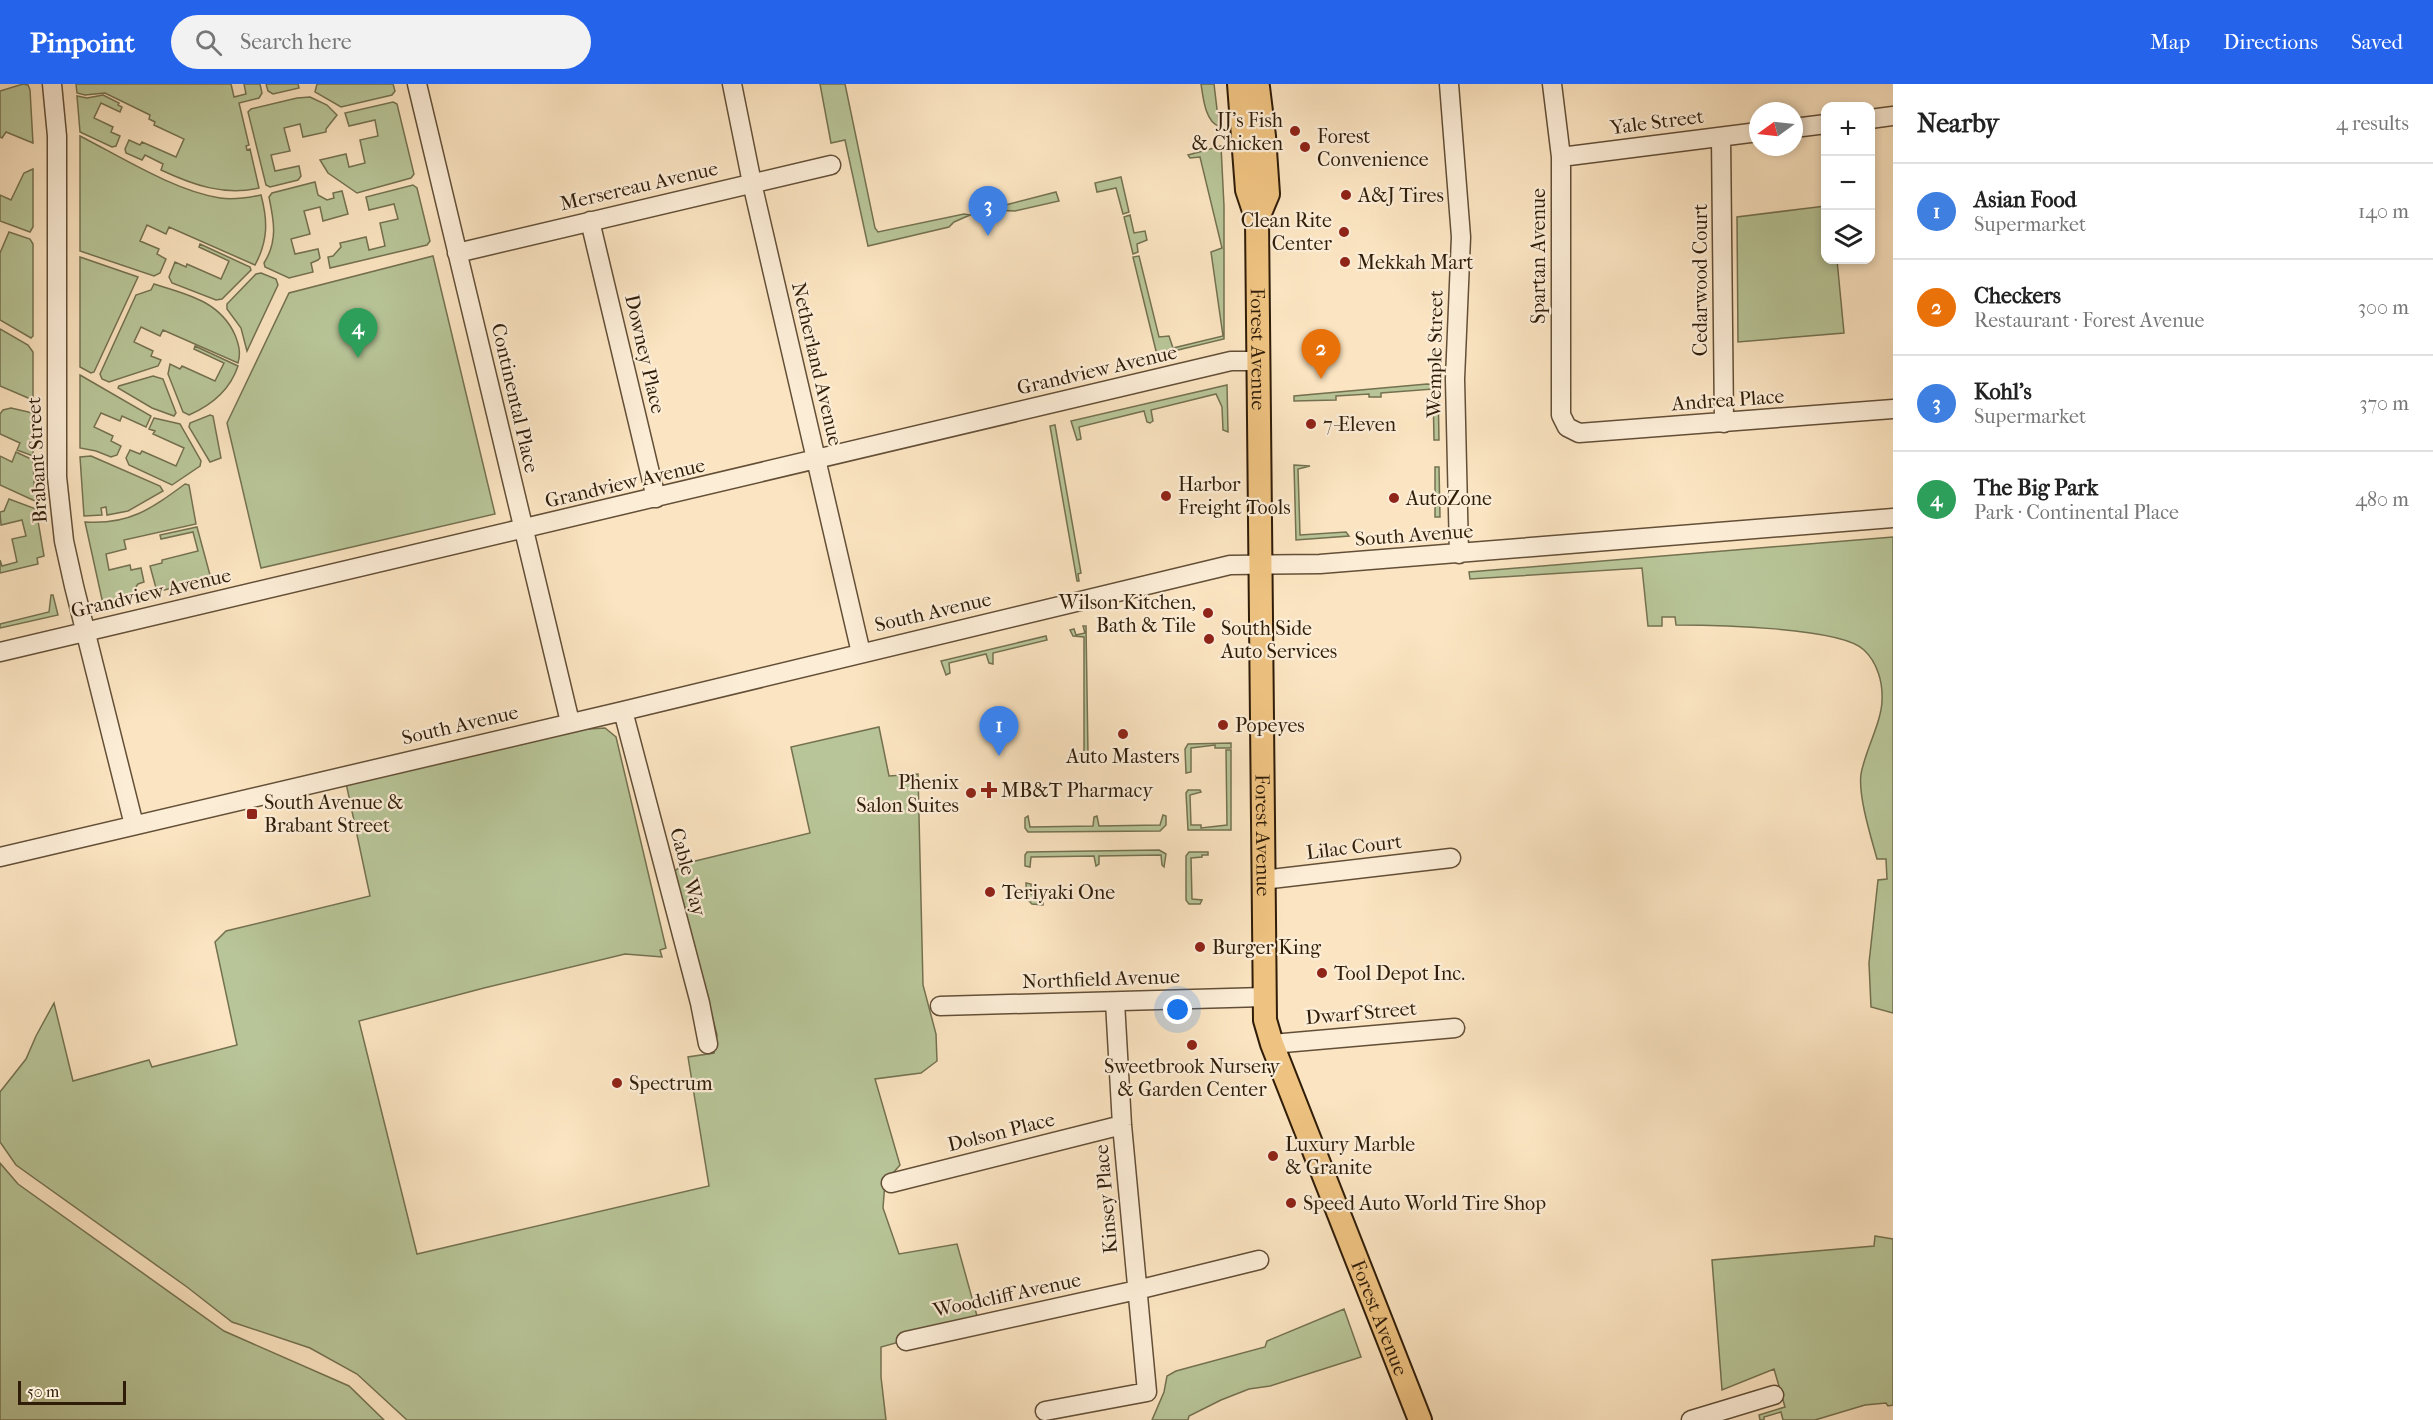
<!DOCTYPE html>
<meta charset="utf-8">
<style>
body{margin:0;font-family:"IM FELL French Canon",serif;background:#f2f2f2;color:#222}
.controls{position:absolute;right:18px;top:18px;display:grid;overflow:hidden;border-radius:12px;box-shadow:0 3px 9px #0003}
.controls button{width:54px;height:54px;display:grid;place-items:center;padding:0;border:0;border-bottom:2px solid #e0e0e0;background:#fff;color:#222;font:30px sans-serif}
.compass{position:absolute;left:1749px;top:18px;width:54px;height:54px;border-radius:50%;background:#fff;box-shadow:0 3px 9px #0003;rotate:255deg}
.scale{position:absolute;left:18px;bottom:15px;width:108px;box-sizing:border-box;padding-left:6px;border:3px solid #301d09;border-top:0;font-size:16px;line-height:21px;white-space:nowrap;color:#301d09;-webkit-text-stroke:4px #fcedd7;paint-order:stroke}
.you{position:absolute;left:1178px;top:926px;width:21px;height:21px;margin:-15px;border:4px solid #fff;border-radius:50%;background:#1a73e8;box-shadow:0 0 0 9px #1a73e833}
.badge{display:grid;place-items:center;width:39px;height:39px;border-radius:50%;background:#2563eb;color:#fff;font-size:20px;font-weight:700}
.pin{position:absolute;translate:-50% -50px;filter:drop-shadow(0 2px 3px #0008)}
.pin::after{content:'';position:absolute;top:32px;width:21px;height:18px;background:inherit;clip-path:polygon(0 0,100% 0,50% 100%)}
.list{margin:0;padding:0;list-style:none}
h2{display:flex;justify-content:space-between;align-items:center;height:78px;margin:0;padding:0 24px;font-size:26px}
h2 small{font-size:20px;font-weight:400;color:#767676}
.list li{display:grid;grid-template-columns:39px 1fr auto;gap:18px;align-items:center;box-sizing:border-box;height:96px;padding:0 24px;border-top:2px solid #e0e0e0}
.list b{display:block;font-size:22px;white-space:nowrap}
.list p{margin:0;font-size:20px;white-space:nowrap;color:#767676}
.list em{font-size:20px;font-style:normal;color:#767676}
.icon{flex:none;width:33px;height:33px;fill:none;stroke:currentColor;stroke-width:2;stroke-linecap:round;stroke-linejoin:round}
.map{position:relative;flex:none;width:1893px;height:1336px;overflow:hidden}
header{display:flex;align-items:center;gap:36px;box-sizing:border-box;height:84px;padding:0 30px;background:#2563eb;color:#fff}
header strong{font-size:28px}
nav{display:flex;gap:33px;margin-inline-start:auto;font-size:21px}
.search{width:420px;height:54px;background:#f2f2f2;display:flex;align-items:center;gap:15px;box-sizing:border-box;padding:0 21px;border-radius:33px;color:#767676;font-size:22px}
main{display:flex}
aside{flex:1;background:#fff}
.map>svg:first-child{display:block}
</style>
<header>
<strong>Pinpoint</strong>
<div class="search"><svg class="icon" aria-label="search" viewBox="0 0 24 24"><circle cx="10" cy="10" r="6"/><path d="M15 15l6 6"/></svg>Search here</div>
<nav><a>Map</a><a>Directions</a><a>Saved</a></nav>
</header>
<main>
<div class="map">
<svg width="1893" height="1336" viewBox="0 0 1893 1336">
<rect width="100%" height="100%" fill="#fbe4c1"/>
<filter id="stains"><feTurbulence type="fractalNoise" baseFrequency=".00333" numOctaves="4"/><feColorMatrix values="0 0 0 0 .2 0 0 0 0 .09 0 0 0 0 .02 0 0 0 .5 -.17"/></filter>
<radialGradient id="worn" r=".72"><stop offset=".6" stop-color="#630" stop-opacity="0"/><stop offset="1" stop-color="#630" stop-opacity=".3"/></radialGradient>
<!-- green -->
<path fill="#b8c598" stroke="#747150" stroke-width="1.5" d="M23,0L28,1L30,6L33,59L6,48L2,54L0,53V7Z
M76,0H231L234,13L246,10L244,0H260L262,9L259,14L239,19L249,61L246,62L247,66L250,65L259,104C224,112 193,101 161,86L163,80L145,71L142,76L126,69L125,65L129,56L140,61L142,58L176,73L184,55L154,41L155,38L149,35L150,31L105,9L85,11L77,9Z
M266,0H298L299,4L273,10L268,7Z
M317,0H393L395,7L392,11L341,23L315,8Z
M820,0H845L875,144L878,148L964,130L970,131L954,138L949,143L868,162L845,56L831,59Z
M1201,0H1214L1219,42C1205,38 1203,12 1201,0Z
M103,11L119,19L118,21L122,23L120,28L101,19L94,34L113,43L111,48L120,52L116,62L112,63L80,48L77,12L87,14Z
M310,13L327,21L337,31L326,45V48L303,53L300,40L284,44L290,67L271,71L275,87L299,82L301,92L298,96L270,103L266,101L248,28L251,25L297,14Z
M393,18L397,20L414,90L411,94L357,109L328,89L320,76L346,70L349,83L365,79L360,56L378,52L375,36L349,42L345,29Z
M80,52C121,73 175,107 220,114C233,116 247,114 261,111C268,137 268,157 255,181L169,143L166,150L147,141L140,157L159,165L157,170L166,175L160,189L154,192L80,167Z
M1221,62L1224,122V255L1157,271L1133,173L1139,172L1159,253L1169,252L1173,264L1223,252L1211,168L1222,164L1200,73L1190,74L1188,71Z
M33,85V143L30,148L0,137V111L11,116L24,89Z
M1121,93L1129,128L1123,130L1116,104L1097,108L1095,99Z
M315,98L318,111L327,116L334,114L333,109L342,107L348,130L323,137L320,123L304,127L310,150L291,155L295,170L318,165L320,174L318,176L311,179L313,188L289,194L265,183L264,179C278,157 274,137 269,113L272,109Z
M413,101L417,104L430,157L427,161L330,184L328,173L333,172L341,163L340,159L366,153L369,166L385,162L380,139L398,135L394,120L369,126L366,113Z
M1056,108L1059,117L1015,127L992,126L994,124Z
M1825,122L1826,176H1837L1844,249L1738,258L1737,133Z
M1130,131L1134,149L1145,147L1147,156L1137,160L1138,168L1133,170L1124,133Z
M9,148L30,155L33,160V252L31,254L0,236V169Z
M200,160L250,183L251,186L222,215L216,216L172,199L169,193L175,178L186,183L187,180L221,195L229,177L199,163Z
M433,172L495,430L261,484L227,339L289,209Z
M80,173L138,193L94,288L91,289L80,283Z
M261,189L276,195L278,201L247,267L241,244L227,225V220L256,190Z
M154,200C186,210 220,217 235,251C239,261 241,269 238,279L163,246L160,252L141,243L134,258L153,267L151,272L161,276L158,282L109,298L102,295L100,290L136,211L151,206Z
M0,245L28,261L33,268V316L0,302Z
M195,262L238,282C230,306 212,321 189,331L183,328L168,290L170,280L180,285L182,282L215,297L224,279L194,265Z
M80,291L151,332L146,343L122,332L120,337L101,329L94,343L113,352L111,357L121,362L117,371L111,373L96,367L80,364Z
M153,292L163,295L176,329L174,332L152,324L118,304L119,302Z
M1427,300L1438,301L1439,356H1434L1433,305L1381,309V313H1369V310L1336,312V316L1294,317V312Z
M1227,301L1228,348L1223,346L1222,323L1216,310L1151,326L1153,337L1150,339L1147,338L1144,327L1079,343L1081,355L1077,356L1071,337Z
M11,324L33,329V372L17,366L20,359L0,350V330L3,326Z
M210,331L213,332L221,374L210,378L189,343L190,339Z
M154,334L180,340L201,377L200,382L172,401L129,381L126,374L130,366L140,370L142,367L176,382L184,364L153,350L155,347L149,345Z
M1055,341L1081,489L1078,490L1079,497H1077L1050,342Z
M16,368L33,376L35,417L0,401V372L12,378Z
M91,372L160,402L163,407L128,427L107,431L106,423L101,424L102,431L84,432L80,373Z
M1294,381L1310,382L1298,385L1300,451L1346,448L1349,452L1296,456Z
M1435,383H1439L1440,433H1435Z
M185,400L189,401L196,440L124,456L126,465L106,470L109,486L130,481L131,486L141,484L144,498L138,500L135,504L137,512L103,520L85,438C129,441 151,425 185,400Z
M9,415L36,425L44,472L37,474L38,480L0,489V476L2,482L17,478L12,455L26,452L22,436L1,441L0,428L4,427Z
M197,443L210,491L206,496L160,507L156,504L150,482L162,479V476L198,467L193,448L161,455L160,451Z
M1893,453V929L1871,923L1869,879L1878,796L1887,795L1886,775H1877C1871,753 1858,712 1861,690C1865,667 1882,637 1882,616C1883,598 1877,578 1864,566C1842,543 1711,541 1676,541L1675,533H1662V542H1648L1642,484L1470,495L1469,488Z
M51,511H53L58,531L0,544V540L49,528Z
M1083,542H1086L1088,670L1085,673H1075L1073,669L1084,668V553L1073,552L1070,546L1074,545L1076,551L1085,549Z
M1046,552L1047,556L993,569V580L989,579L986,570L949,579L950,589L946,591L941,577Z
M879,643L889,692L918,690L923,901L936,950L937,977L921,989L875,995L900,1081L885,1098L883,1124L899,1170L957,1160L977,1232L967,1239L881,1263V1293L886,1336H407L357,1290L310,1264L232,1238L187,1203L16,1081L0,1058V1008L26,975L36,952L54,919L73,997L149,976L152,983L237,961L215,858L226,847L370,812L346,699L571,646L605,644L616,653L666,864L660,866L662,873L625,870L484,904L359,937L417,1170L709,1102L688,973L714,969L717,951L675,787L683,780L810,749L791,663Z
M1231,659V664H1215V661L1191,664V688L1186,689L1185,665L1188,660Z
M1226,666H1231V746H1188L1186,709L1188,706H1200L1201,708L1190,711L1191,741H1201V744L1227,741Z
M1163,731L1166,732V741L1160,747L1028,748L1025,744V734L1028,732L1030,743L1093,742L1094,733L1097,732L1099,742L1160,741Z
M1159,766L1166,770L1164,783L1162,781L1161,771L1099,772V780L1096,782L1094,772L1031,773L1030,783L1025,782V771L1027,768Z
M1189,768H1208V771H1202V773L1191,774L1192,815L1202,816L1200,820H1189L1186,816V772Z
M1026,799L1031,800V810H1044L1043,821L1032,820L1027,815Z
M0,1079L18,1100L224,1247L349,1302L384,1336H0Z
M1875,1152L1893,1155V1321L1888,1322L1886,1319L1865,1321L1815,1336H1783L1781,1328L1764,1333V1336H1760L1759,1331L1785,1323L1774,1285L1722,1306L1712,1176L1874,1162Z
M1344,1225L1361,1273L1270,1302L1249,1305L1221,1316L1189,1332L1188,1336H1152L1164,1308L1167,1292L1176,1287L1265,1263L1267,1257Z"/>
<g fill="none" stroke-linecap="round" stroke-linejoin="round">
<!-- minor casing -->
<g stroke="#634f37" stroke-width="21">
<path id="minor" d="M52,0L57,52V393L64,457L74,502L134,741
M417,0L570,638
M732,0L752,99L861,569
M1449,0L1461,153L1455,295L1459,470
M1552,0L1561,73V331L1567,343L1579,349L1893,325
M1870,35L1893,32
M1794,44L1826,40
M1721,53L1724,339
M1561,73L1758,48
M590,137L656,414
M457,169L831,81
M0,568L1231,277H1260
M623,627L700,919L708,960
M0,773L623,627L1230,481L1320,480L1893,434
M1263,796L1451,774
M940,922L1264,913
M1272,960L1455,944
M891,1099L1122,1041
M906,1257L1137,1206L1259,1176
M1045,1327L1147,1308L1122,1041L1115,918
M1691,1336L1774,1311"/>
</g>
<!-- major casing -->
<g stroke="#301d09" stroke-width="26">
<g id="major">
<path id="s1" d="M1239,0L1247,106L1257,136L1265,936L1272,960L1420,1336"/>
<path d="M1256,0L1258,3L1264,52L1268,110L1257,136"/>
</g>
</g>
<!-- minor -->
<use href="#minor" stroke="#fcedd7" stroke-width="18"/>
<!-- major -->
<use href="#major" stroke="#eec280" stroke-width="22"/>
</g>
<!-- markers -->
<g fill="#8f2418" stroke="#fcedd7" stroke-width="2">
<circle cx="1295" cy="47" r="6"/>
<circle cx="1305" cy="63" r="6"/>
<circle cx="1346" cy="111" r="6"/>
<circle cx="1344" cy="148" r="6"/>
<circle cx="1345" cy="178" r="6"/>
<circle cx="1311" cy="340" r="6"/>
<circle cx="1166" cy="412" r="6"/>
<circle cx="1394" cy="414" r="6"/>
<circle cx="1208" cy="529" r="6"/>
<circle cx="1209" cy="555" r="6"/>
<circle cx="1223" cy="641" r="6"/>
<circle cx="1123" cy="650" r="6"/>
<path d="M986 697h6v6h6v6h-6v6h-6v-6h-6v-6h6z"/>
<circle cx="971" cy="709" r="6"/>
<rect x="246" y="724" width="12" height="12" rx="3"/>
<circle cx="990" cy="808" r="6"/>
<circle cx="1200" cy="863" r="6"/>
<circle cx="1322" cy="889" r="6"/>
<circle cx="1192" cy="961" r="6"/>
<circle cx="617" cy="999" r="6"/>
<circle cx="1273" cy="1072" r="6"/>
<circle cx="1291" cy="1119" r="6"/>
</g>
<g text-anchor="middle" dominant-baseline="central" stroke-width="4.5" stroke-linejoin="round" paint-order="stroke">
<!-- poi labels -->
<g font-size="20" fill="#301d09" stroke="#fcedd7" text-anchor="start">
<text x="1283" y="36" text-anchor="end">JJ's Fish<tspan x="1283" dy="23">&amp; Chicken</tspan></text>
<text x="1317" y="52">Forest<tspan x="1317" dy="23">Convenience</tspan></text>
<text x="1358" y="111">A&amp;J Tires</text>
<text x="1332" y="136" text-anchor="end">Clean Rite<tspan x="1332" dy="23">Center</tspan></text>
<text x="1357" y="178">Mekkah Mart</text>
<text x="1323" y="340">7-Eleven</text>
<text x="1178" y="400">Harbor<tspan x="1178" dy="23">Freight Tools</tspan></text>
<text x="1406" y="414">AutoZone</text>
<text x="1196" y="518" text-anchor="end">Wilson Kitchen,<tspan x="1196" dy="23">Bath &amp; Tile</tspan></text>
<text x="1221" y="544">South Side<tspan x="1221" dy="23">Auto Services</tspan></text>
<text x="1235" y="641">Popeyes</text>
<text x="1123" y="672" text-anchor="middle">Auto Masters</text>
<text x="959" y="698" text-anchor="end">Phenix<tspan x="959" dy="23">Salon Suites</tspan></text>
<text x="1001" y="706">MB&amp;T Pharmacy</text>
<text x="264" y="718">South Avenue &amp;<tspan x="264" dy="23">Brabant Street</tspan></text>
<text x="1002" y="808">Teriyaki One</text>
<text x="1212" y="863">Burger King</text>
<text x="1334" y="889">Tool Depot Inc.</text>
<text x="1192" y="982" text-anchor="middle">Sweetbrook Nursery<tspan x="1192" dy="23">&amp; Garden Center</tspan></text>
<text x="629" y="999">Spectrum</text>
<text x="1285" y="1060">Luxury Marble<tspan x="1285" dy="23">&amp; Granite</tspan></text>
<text x="1303" y="1119">Speed Auto World Tire Shop</text>
</g>
<!-- street labels -->
<g font-size="20" fill="#301d09" stroke="#fcedd7">
<text transform="translate(1657 38) rotate(-7)">Yale Street</text>
<text transform="translate(639 102) rotate(-13)">Mersereau Avenue</text>
<text transform="translate(1538 172) rotate(-90)">Spartan Avenue</text>
<text transform="translate(1700 196) rotate(-90)">Cedarwood Court</text>
<text stroke="none"><textPath href="#s1" startOffset="267">Forest Avenue</textPath></text>
<text transform="translate(645 270) rotate(77)">Downey Place</text>
<text transform="translate(1435 270) rotate(-89)">Wemple Street</text>
<text transform="translate(817 280) rotate(77)">Netherland Avenue</text>
<text transform="translate(1097 286) rotate(-13)">Grandview Avenue</text>
<text transform="translate(515 314) rotate(77)">Continental Place</text>
<text transform="translate(1728 316) rotate(-4)">Andrea Place</text>
<text transform="translate(37 376) rotate(-93)">Brabant Street</text>
<text transform="translate(625 399) rotate(-13)">Grandview Avenue</text>
<text transform="translate(1414 451) rotate(-4)">South Avenue</text>
<text transform="translate(151 509) rotate(-13)">Grandview Avenue</text>
<text transform="translate(933 528) rotate(-13)">South Avenue</text>
<text transform="translate(460 641) rotate(-13)">South Avenue</text>
<text stroke="none"><textPath href="#s1" startOffset="753">Forest Avenue</textPath></text>
<text transform="translate(1354 763) rotate(-7)">Lilac Court</text>
<text transform="translate(688 788) rotate(75)">Cable Way</text>
<text transform="translate(1101 895) rotate(-2)">Northfield Avenue</text>
<text transform="translate(1361 929) rotate(-5)">Dwarf Street</text>
<text transform="translate(1001 1048) rotate(-14)">Dolson Place</text>
<text transform="translate(1106 1115) rotate(-95)">Kinsey Place</text>
<text transform="translate(1007 1211) rotate(-12)">Woodcliff Avenue</text>
<text stroke="none"><textPath href="#s1" startOffset="1257">Forest Avenue</textPath></text>
</g>
</g>
<rect width="100%" height="100%" filter="url(#stains)"/>
<rect width="100%" height="100%" fill="url(#worn)"/>
</svg>
<div class="controls">
<button>+</button>
<button>−</button>
<button><svg class="icon" aria-label="layers" viewBox="0 0 24 24"><path d="M12 4l9 5-9 5-9-5zM3 14l9 5 9-5"/></svg></button>
</div>
<svg class="compass" viewBox="-18 -18 36 36"><path d="M0-13l5 13h-10z" fill="#e53935"/><path d="M0 13l5-13h-10z" fill="#767676"/></svg>
<div class="scale">50 m</div>
<div class="you"></div>
<div class="pin badge" style="left:999px;top:672px;background:#3f7fe0">1</div>
<div class="pin badge" style="left:1321px;top:295px;background:#e8710a">2</div>
<div class="pin badge" style="left:988px;top:152px;background:#3f7fe0">3</div>
<div class="pin badge" style="left:358px;top:274px;background:#2e9e5b">4</div>
</div>
<aside>
<h2>Nearby<small>4 results</small></h2>
<ul class="list">
<li><span class="badge" style="background:#3f7fe0">1</span><div><b>Asian Food</b><p>Supermarket</p></div><em>140 m</em></li>
<li><span class="badge" style="background:#e8710a">2</span><div><b>Checkers</b><p>Restaurant · Forest Avenue</p></div><em>300 m</em></li>
<li><span class="badge" style="background:#3f7fe0">3</span><div><b>Kohl's</b><p>Supermarket</p></div><em>370 m</em></li>
<li><span class="badge" style="background:#2e9e5b">4</span><div><b>The Big Park</b><p>Park · Continental Place</p></div><em>480 m</em></li>
</ul>
</aside>
</main>
